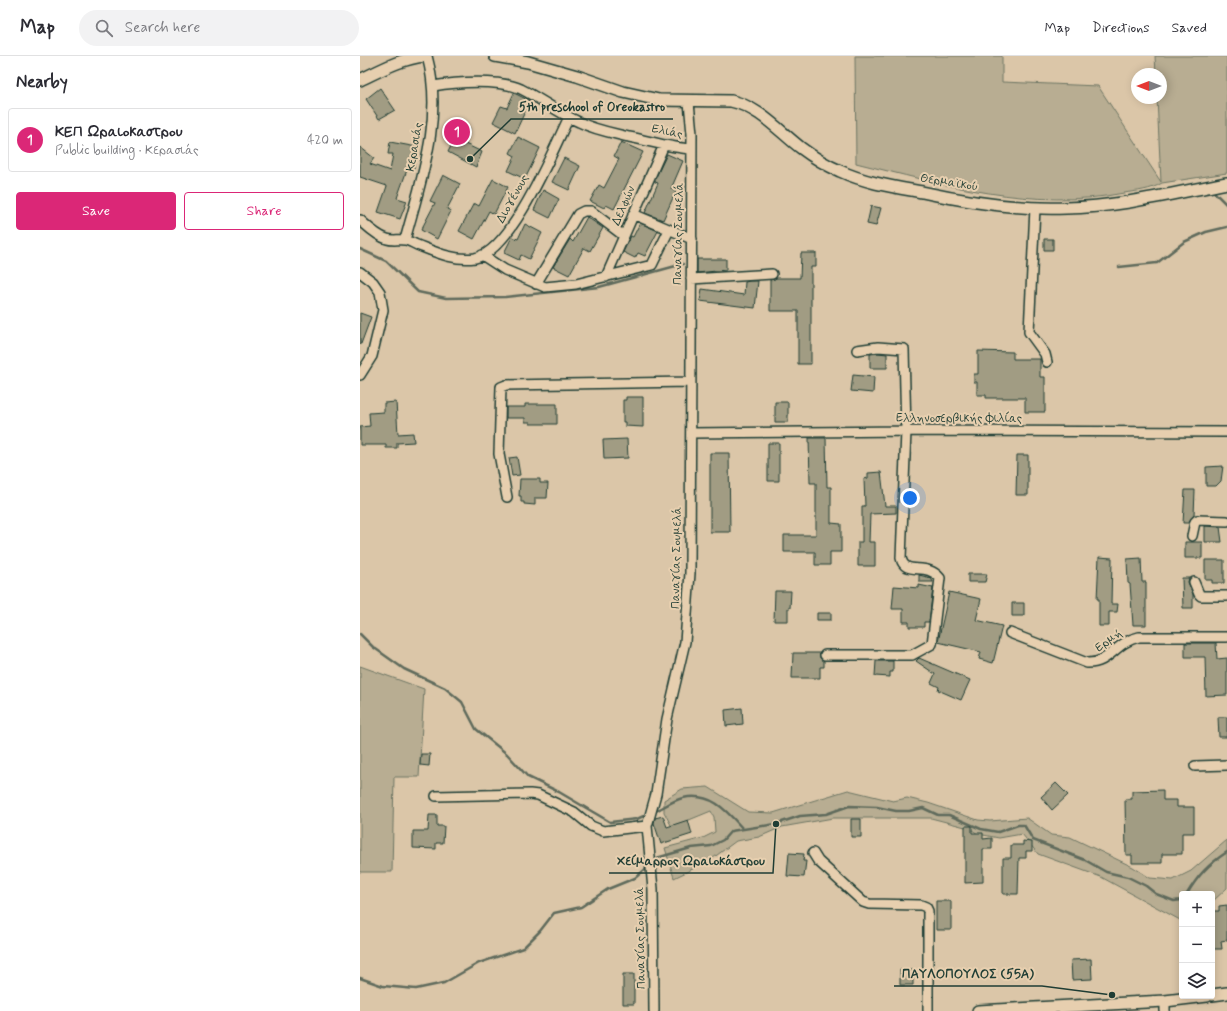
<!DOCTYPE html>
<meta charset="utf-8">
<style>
body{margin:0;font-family:Mynerve,sans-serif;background:#f2f2f3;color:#2b2b33}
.controls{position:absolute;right:12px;bottom:12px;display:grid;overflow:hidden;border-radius:4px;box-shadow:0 2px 10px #0003}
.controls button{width:36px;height:36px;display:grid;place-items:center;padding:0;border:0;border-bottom:1px solid #e1e1e2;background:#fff;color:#2b2b33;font:20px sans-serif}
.compass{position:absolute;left:771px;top:12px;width:36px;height:36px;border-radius:50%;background:#fff;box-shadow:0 2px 10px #0003;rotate:270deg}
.you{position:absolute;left:550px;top:442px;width:14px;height:14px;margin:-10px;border:3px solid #fff;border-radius:50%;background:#1a73e8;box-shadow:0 0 0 6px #1a73e833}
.badge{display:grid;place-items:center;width:26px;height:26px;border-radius:50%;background:#db2777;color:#fff;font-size:13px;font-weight:700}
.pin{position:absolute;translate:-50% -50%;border:2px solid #fff;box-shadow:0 1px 4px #0006}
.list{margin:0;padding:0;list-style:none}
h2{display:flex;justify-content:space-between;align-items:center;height:52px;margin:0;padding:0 16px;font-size:17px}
h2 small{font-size:13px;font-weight:400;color:#7c7c81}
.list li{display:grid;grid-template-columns:26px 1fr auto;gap:12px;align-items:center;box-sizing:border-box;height:64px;margin:0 8px 8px;padding:0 8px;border:1px solid #e1e1e2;border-radius:4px}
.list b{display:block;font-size:15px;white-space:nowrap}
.list p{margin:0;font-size:13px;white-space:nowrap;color:#7c7c81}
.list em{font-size:13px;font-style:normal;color:#7c7c81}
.actions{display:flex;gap:8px;padding:12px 16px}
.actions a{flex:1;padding:9px 0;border:1px solid #db2777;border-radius:4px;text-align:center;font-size:14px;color:#db2777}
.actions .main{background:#db2777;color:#fff}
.icon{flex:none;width:22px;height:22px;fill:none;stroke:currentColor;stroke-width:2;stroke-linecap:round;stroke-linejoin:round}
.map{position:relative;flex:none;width:867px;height:955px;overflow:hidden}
header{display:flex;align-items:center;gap:24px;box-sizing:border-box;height:56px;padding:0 20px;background:#fff;border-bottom:1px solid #e1e1e2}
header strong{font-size:19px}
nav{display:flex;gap:22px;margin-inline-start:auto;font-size:14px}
.search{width:280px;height:36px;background:#f2f2f3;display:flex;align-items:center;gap:10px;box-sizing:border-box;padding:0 14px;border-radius:22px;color:#7c7c81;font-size:15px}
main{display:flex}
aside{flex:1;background:#fff}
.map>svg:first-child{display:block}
</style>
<header>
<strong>Map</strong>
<div class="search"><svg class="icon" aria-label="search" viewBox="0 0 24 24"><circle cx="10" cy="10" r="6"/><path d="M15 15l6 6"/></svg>Search here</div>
<nav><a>Map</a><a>Directions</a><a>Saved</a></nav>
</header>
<main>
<aside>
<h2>Nearby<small></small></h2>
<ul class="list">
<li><span class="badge">1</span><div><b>ΚΕΠ Ωραιοκαστρου</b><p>Public building · Κερασιάς</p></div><em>420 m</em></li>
</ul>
<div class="actions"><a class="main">Save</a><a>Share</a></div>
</aside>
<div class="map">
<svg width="867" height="955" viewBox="0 0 867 955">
<rect width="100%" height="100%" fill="#dbc6a8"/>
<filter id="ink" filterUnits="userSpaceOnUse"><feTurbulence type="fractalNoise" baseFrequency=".025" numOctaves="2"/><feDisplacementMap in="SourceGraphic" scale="8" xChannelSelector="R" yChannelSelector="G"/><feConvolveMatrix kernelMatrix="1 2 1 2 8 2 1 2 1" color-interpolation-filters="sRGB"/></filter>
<g filter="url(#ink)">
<!-- green -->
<path fill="#b8ad92" stroke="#6c7563" d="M495,0H642V26L738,30L801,126L797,42H801V18H796L795,0H867V117L802,127C791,134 777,135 764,137C673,155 584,129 496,107Z
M0,610L64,633L59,721H34L32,816H0Z
M348,731L388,756L413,757L488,734L533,745L547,742L568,747L618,764L630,765L667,762L691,779L710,781L773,811L790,822L813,824L831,815L867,784V832L852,846V838H822V864H820L741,821L678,798L662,778L639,782L618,778L609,772L571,762H473L422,771L399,781L376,785L349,805L314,822L305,792L343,782L355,776L354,761L351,755L312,771L304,756V744L322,733Z"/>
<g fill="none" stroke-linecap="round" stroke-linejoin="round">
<!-- stream -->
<path stroke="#5f6b5b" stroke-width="2.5" d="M855,137L867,149
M0,193L26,205L58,236L86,242L145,241L239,231L323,208
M759,211L797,207L824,186L846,176L867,171
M0,578L13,591L44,613L85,632L102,646L116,673L147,698L168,721L199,736L250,766L277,763L288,758
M294,756C303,752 313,744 323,742C351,736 366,754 383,773
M293,807L300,801L331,792L351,790L363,784L371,775L416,768L440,760L466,758L489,750L517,751L536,755H549L563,752L578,759H589L621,773L638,776L658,769H664L673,784L725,804L746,816L768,821L786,830L796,838L814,845L822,844
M827,838C838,819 849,808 867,796
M0,922L23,930L56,933L84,927L119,907L163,892L180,875L194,857L221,851L248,833L275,822L288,811"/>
</g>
<!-- building -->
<path fill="#a19c83" stroke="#1f3d34" d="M20,32L35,54L19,63L6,43Z
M154,37L170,45L155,77L133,66L141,50L147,52Z
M93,63L110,72L103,87L122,96L116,111L88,96L93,86L84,81Z
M158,81L180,92L165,123L148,115L155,100L150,97Z
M30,86L57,91L54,112L48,111L37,142L47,145L40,163L18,156L27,130L0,121V91L14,102L10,108L30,115L33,98H28Z
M261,86L283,96L254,153L246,149L244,152L230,145L239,129L244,132L259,103L254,100Z
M307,98L323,105L311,133L316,135L303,164L285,157L298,127L295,126V123Z
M204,102L220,110L209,134L192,126Z
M83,119L100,128L87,153L91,155L77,183L61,174L75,147L70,145Z
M133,123L148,131L134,158L129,155L114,183L99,175L114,147L119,150Z
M183,134L199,143L190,162L174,154Z
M511,150L521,152L516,170L507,168Z
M227,161L243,172L230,195L224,192L209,219L193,211L210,183L213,186Z
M280,167L298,175L285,200L278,197L275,202L263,196L271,180L273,181Z
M165,168L182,177L169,203L161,199L159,204L144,197L152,181L158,183Z
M684,183H693V194H684Z
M441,197H456V211H451V308H438V255H410V224L417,222H440Z
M337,203H366V214L337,217Z
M390,225H398L395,252L340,245L342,233L384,239L385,226Z
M0,257L11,261L1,288H0Z
M618,295L653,296V303H680V321H685V356H665V342H626V339H617V326H614V318H618Z
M518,297L527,298V312H510V298Z
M493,319L514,321L513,337L491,335Z
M266,341H283V371L265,370V366H263V344H266Z
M36,346L38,378L53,377L54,386L37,387V392H26V389H0V371L10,370L9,357L24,356V347Z
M415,346H428V366H415Z
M165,348H197V368H170V366H165V362H146V351H165Z
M449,382H466L467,431H471V467L481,468V496H470V509H455V496H424V479H456V427H450Z
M267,383L268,402L244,403L243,384Z
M408,387H419V425H408Z
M350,397H369L370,476H350Z
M657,399H668V439H656Z
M157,401L160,419L152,420L149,402Z
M863,410L861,425L856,430H846V411Z
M521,416L525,450H536V457L510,458L509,486H515V510H498V486H502V450H505L504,423L508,422V417Z
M160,423H180V427H188L187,442H175V449L164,448V446H161V440H159Z
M825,434H835L834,459L829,467H823Z
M845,470L860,471L862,486H845Z
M825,486H842V502H825Z
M739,501L752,502L751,548H758L757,556H749V570H739V543H737Z
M781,502L782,526H786V569H773L770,528L768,527L767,503Z
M845,504H864V527H852V524H845Z
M608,518H627L625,526H608Z
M559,519L571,522L573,526H559Z
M822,522H829L828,526L833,538V552H823Z
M559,529L573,532L569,566H564V571H549V566H543V553H532L534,530L559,532Z
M415,535H431L430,552H428V565H414Z
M589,536L621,543L616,564L642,570L633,607L619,603L621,596L578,586Z
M652,547H664V560H652Z
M457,557H471V564H457Z
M825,587H856L857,603L867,602V639L846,640L845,601H825Z
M433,597H460V602L464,605V611H460V622H432Z
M559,602L610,624L601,644L578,634L579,631L571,627L575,618L556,605Z
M516,605H533V616H530V621L515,620Z
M382,652L383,668L366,670L365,654Z
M858,661H867V681H859Z
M61,698H70L69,710L60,709Z
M696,727L708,739L692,754L681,741Z
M803,734V744H817V751H834V777H822V798H802V807H772V799H766L765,743H772V735Z
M69,759H77V770H84L83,787H76V793L53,792V775H68Z
M303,760L307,771L328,764L332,778L301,788L294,767L295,762Z
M491,763H501V781H491Z
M605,770H612V777H623V783L632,782V793H623V826L605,827Z
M663,785L672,786V795H666V802H659L658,838H643V802H651V789H663Z
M429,797L444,798L443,805H446L444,821L427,820Z
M576,845H591V874H576Z
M867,849V884L861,885L862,893H852V855H859V850Z
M731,903L732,923L712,924L711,904Z
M540,914H553V929H540Z
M263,918H274V948H263Z"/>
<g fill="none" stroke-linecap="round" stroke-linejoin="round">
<!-- minor casing -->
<g stroke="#1f3d34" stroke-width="12">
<path id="minor" d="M73,30C96,26 139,23 161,33C181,43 199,57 219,66C235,74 253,77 269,81C290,85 310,92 332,93
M675,152L669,276L685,298L687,306
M273,158L332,183
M0,164C8,171 17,180 27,183C33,185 39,183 45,184C49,185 53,187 57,189C75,196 94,205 115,202C152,195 193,94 209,61
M45,184C61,124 84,62 67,0
M122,199L145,214L185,231L216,228L292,209L309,174
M0,216L13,226L20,236L23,254L12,300L0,319
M246,221L304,89
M331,223L412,218
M176,228L218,158L224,155H231L264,180
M331,377L546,375L867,376
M147,441L139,398L141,331L146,329L330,326
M832,480L835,466L837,464L867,465
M834,526L839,538L841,540H867
M650,577L727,607C750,608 755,586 779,581H867
M465,599H552L572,588L580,522C566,505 545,521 541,502L546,375L544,293L518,291L497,294
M835,710L867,709
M76,740L170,738L178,739L214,756L231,770L243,775L287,770
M453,797L458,805L503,846L509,848L561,849L566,851L568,855V955
M294,955L293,833L287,770L296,738L307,663L325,586L330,517L332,78L329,46
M805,955V945"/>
</g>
<!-- tertiary casing -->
<g stroke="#1f3d34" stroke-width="14">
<path id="tertiary" d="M135,0L168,6L217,20L263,36L299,44L371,45C399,51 419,75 441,92C453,101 466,109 480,115C506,127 534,131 562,136C608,146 658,154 706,152C760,151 814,137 867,127
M0,24C21,14 42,2 65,0
M852,939L867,937
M618,955L805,945L847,940"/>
</g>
<!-- minor -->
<use href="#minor" stroke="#e7cfaf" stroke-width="9"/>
<!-- tertiary -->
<use href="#tertiary" stroke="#e7cfaf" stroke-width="11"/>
</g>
</g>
<g text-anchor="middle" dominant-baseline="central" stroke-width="4" stroke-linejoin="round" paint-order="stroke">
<!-- street labels -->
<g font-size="12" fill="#1f3d34" stroke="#e7cfaf">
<text transform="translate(307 76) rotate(12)">Ελιάς</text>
<text transform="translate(55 91) rotate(-80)">Κερασιάς</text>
<text transform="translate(589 127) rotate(9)">Θερμαϊκού</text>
<text transform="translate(153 143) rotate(-61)">Διογένους</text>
<text transform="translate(264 150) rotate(-67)">Δελφών</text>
<text transform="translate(319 178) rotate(-89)">Παναγίας Σουμελά</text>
<text x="599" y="363">Ελληνοσερβικής Φιλίας</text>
<text transform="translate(317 502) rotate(-89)">Παναγίας Σουμελά</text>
<text transform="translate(749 585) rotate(-35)">Ερμή</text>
<text transform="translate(281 882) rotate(-91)">Παναγίας Σουμελά</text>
</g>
</g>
<!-- callouts -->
<path fill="none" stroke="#1f3d34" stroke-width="1.5" d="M110 103L151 63H313M416 768L413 817H249M752 939L682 930H534"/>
<g fill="#1f3d34" stroke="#e7cfaf" stroke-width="1.5">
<circle cx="110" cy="103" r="4"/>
<circle cx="416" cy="768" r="4"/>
<circle cx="752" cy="939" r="4"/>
</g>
<g font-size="13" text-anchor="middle" font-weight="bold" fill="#1f3d34" stroke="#e7cfaf" stroke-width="4" stroke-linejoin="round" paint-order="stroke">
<text x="232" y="55">5th preschool of Oreokastro</text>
<text x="331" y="809">Χείμαρρος Ωραιοκάστρου</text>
<text x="608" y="922">ΠΑΥΛΟΠΟΥΛΟΣ (55Α)</text>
</g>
</svg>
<div class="controls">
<button>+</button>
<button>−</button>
<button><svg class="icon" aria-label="layers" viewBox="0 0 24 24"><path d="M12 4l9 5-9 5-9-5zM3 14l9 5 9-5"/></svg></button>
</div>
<svg class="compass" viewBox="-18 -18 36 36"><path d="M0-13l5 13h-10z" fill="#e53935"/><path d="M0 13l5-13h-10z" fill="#7c7c81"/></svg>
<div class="you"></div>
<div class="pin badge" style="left:97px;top:76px">1</div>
</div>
</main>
